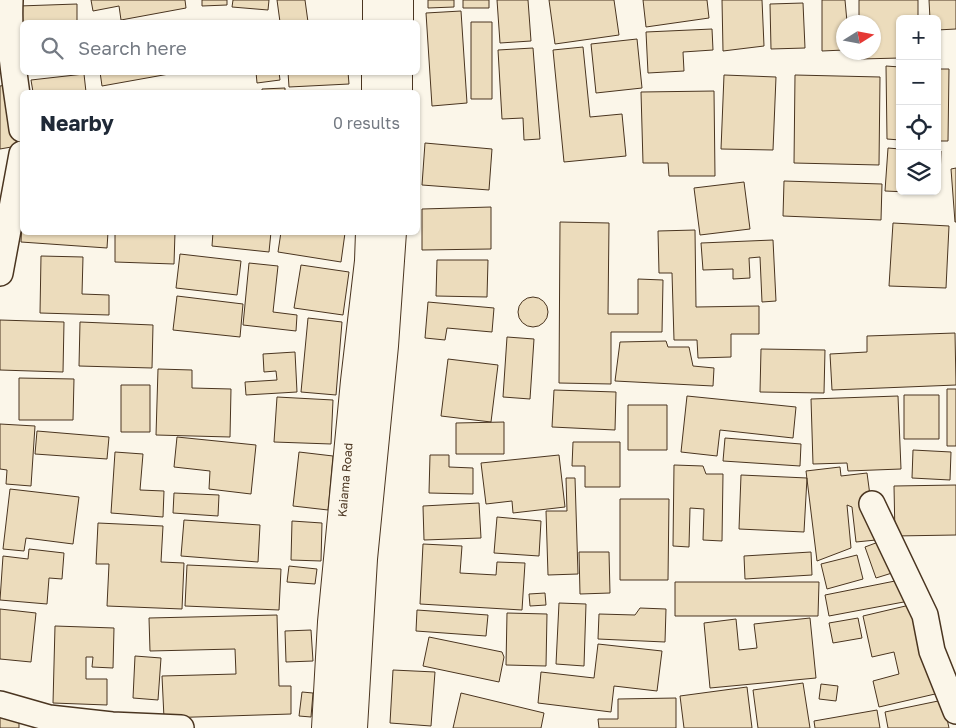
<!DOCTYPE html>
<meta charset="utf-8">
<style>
body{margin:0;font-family:"Golos Text",sans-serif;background:#f2f2f3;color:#1f2937}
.controls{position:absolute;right:15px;top:15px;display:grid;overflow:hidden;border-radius:8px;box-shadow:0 1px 4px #0004}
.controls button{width:45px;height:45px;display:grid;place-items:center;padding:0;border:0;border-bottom:1px solid #e0e1e3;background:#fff;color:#1f2937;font:25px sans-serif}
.compass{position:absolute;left:836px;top:15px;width:45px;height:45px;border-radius:50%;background:#fff;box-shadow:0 1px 4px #0004;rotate:79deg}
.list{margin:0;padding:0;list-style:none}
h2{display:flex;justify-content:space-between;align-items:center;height:65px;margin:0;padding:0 20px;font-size:21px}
h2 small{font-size:16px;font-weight:400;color:#747a83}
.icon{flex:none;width:28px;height:28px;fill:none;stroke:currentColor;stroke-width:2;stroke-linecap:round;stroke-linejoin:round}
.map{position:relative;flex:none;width:956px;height:728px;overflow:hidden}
.search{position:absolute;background:#fff;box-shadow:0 1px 4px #0004;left:20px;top:20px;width:400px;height:55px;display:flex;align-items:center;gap:12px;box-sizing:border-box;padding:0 18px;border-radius:8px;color:#747a83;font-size:19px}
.panel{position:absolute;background:#fff;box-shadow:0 1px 4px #0004;left:20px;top:90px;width:400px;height:145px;border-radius:8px}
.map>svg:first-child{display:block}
</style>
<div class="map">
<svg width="956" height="728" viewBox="0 0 956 728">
<rect width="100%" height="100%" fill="#fbf6e9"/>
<!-- building -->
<path fill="#ecdcbc" stroke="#4a3520" d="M91,0H185L186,8L121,20L119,6L93,11Z
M202,0H227V5L202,6Z
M233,0H269L268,10L232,7Z
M277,0H305L308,22H280Z
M428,0H454V7L428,8Z
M463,0H489V8H463Z
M497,0H528L531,41L500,43Z
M549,0H614L619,35L555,44Z
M643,0H707L709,18L646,27Z
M722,0H762L764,46L723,51Z
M822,0H845L847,22H844V50L822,51Z
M859,0H918V19H900V58L861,59L860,52H874V22H859Z
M929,0H956V29L937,30V19H930Z
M803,3L805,48L771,49L770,4Z
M77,4V22H22V27L19,6Z
M461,11L467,103L432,106L426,13Z
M471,22H492V99H471Z
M712,29L713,50L683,52L684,71L648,73L646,32Z
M637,39L642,88L596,93L591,44Z
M583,47L590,117L622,114L626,156L564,162L553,50Z
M533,48L540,139L524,140L523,118L502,119L498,50Z
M886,66L900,67V140L887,139Z
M937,69H949L948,141H937Z
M100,72H168L169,74L102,86Z
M256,72H279L280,80L257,83Z
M288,72H348L349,84L289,87Z
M84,74L86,92H33L31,80Z
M724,75L776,77L773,150L721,149Z
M795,75L880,77L879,165L794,163Z
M6,85L17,146L0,149V86Z
M285,88V92H262V89Z
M714,91L715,176H669L668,163H643L641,92Z
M425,143L492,149L489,190L422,185Z
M888,148L900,149V191L908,192L885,191Z
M937,151H941L940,178H937Z
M956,168V222H955L951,169Z
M784,181L882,184L881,220L783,216Z
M744,182L750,229L700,235L694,188Z
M491,207V249L422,250V209Z
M22,220V232H108L107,248L21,242Z
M560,222L609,223L608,314H638V279L663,280L662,332H611V384L559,383Z
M893,223L949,226L946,288L889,286Z
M695,230L696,307L759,306V334H731V357L698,358L697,340H674L672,273H659L658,231Z
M115,232H175L174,264L115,262Z
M213,232H271L269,252L212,246Z
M281,232L345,233L341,262L278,252Z
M773,240L776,301L762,302L760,257L749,258L750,278L733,279V269L703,270L701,243Z
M180,254L241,261L237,295L176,288Z
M41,256L83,257L82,294L109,295V315L40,313Z
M437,260H488L487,297L436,296Z
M249,263L278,266L273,312L297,315L296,331L243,325Z
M301,265L349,272L343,315L294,308Z
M177,296L243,304L240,337L173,330Z
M518 312a15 15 0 1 1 30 0a15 15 0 1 1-30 0Z
M428,302L494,308L492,332L447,328L445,340L425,338Z
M308,318L342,322L336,395L301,392Z
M0,320L64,322L63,372L0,370Z
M80,322L153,325L152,368L79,366Z
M955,333L956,385L832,390L830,354L867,352V336Z
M507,337L534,339L530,399L503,397Z
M666,341L668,347H689L693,366L714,368L713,386L615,381L620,342Z
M761,349L825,350L824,393L760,392Z
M295,352L297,392L246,395L245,382L277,380L276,371L264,372L263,354Z
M448,359L498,365L491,422L441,416Z
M158,369L192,370V388L231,389L230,437L156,435Z
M19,378L74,379L73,420H19Z
M121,385H150V432H121Z
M947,389H956V446H947Z
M554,390L616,392L615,430L552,427Z
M904,395H939V439H904Z
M687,396L796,407L793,438L720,430L717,456L681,452Z
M898,396L901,469L848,471L847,463L813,464L811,399Z
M277,397L333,400L331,444L274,442Z
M628,405H667V450H628Z
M504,422V454H456V423Z
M0,424L35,426L31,486L6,484L7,470L0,469Z
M37,431L109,437L107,459L35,454Z
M177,437L256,445L251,494L209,489L210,471L174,467Z
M725,438L801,444L800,466L723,461Z
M573,442H620V487H585V466H572Z
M913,450L951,452L950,480L912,478Z
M115,452L143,454L140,490L164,491L163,517L111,513Z
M299,452L333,456L328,510L293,506Z
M430,455H449V467L473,468V494L429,493Z
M559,455L565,507L513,513L512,501L486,504L481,463Z
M674,465L703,466L706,474H723L722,541L703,540L704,509L690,508L689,547L673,546Z
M840,467L841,476L867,473L876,540L856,542L852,507L847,505L851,548L817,561L806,471Z
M741,475L807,478L804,532L739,529Z
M566,478H575L578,574L548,575L546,511H567Z
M956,485V535L895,536L894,486Z
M10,489L79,497L73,544L26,538L24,551L3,549Z
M174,493L219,495L218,516L173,513Z
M620,499H669L668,580H620Z
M479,503L481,538L424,540L423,506Z
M497,517L541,521L539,556L494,553Z
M184,520L260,525L258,562L181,556Z
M292,521L322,523L321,561L291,560Z
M98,523L163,526L161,562L184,563L182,609L107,606L109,564H96Z
M881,541L892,573L876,578L865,547Z
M423,544L462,546L460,573L496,575L497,562L525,563L522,610L420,604Z
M29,549L64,553L62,579L49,578L47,604L0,600L3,556L28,559Z
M579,552H609L610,593L580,594Z
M811,552L812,575L745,579L744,556Z
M857,555L863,579L827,589L821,564Z
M187,565L281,569L279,610L185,606Z
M289,566L317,569L315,584L287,582Z
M905,579L909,601L829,616L825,595Z
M675,582H819L818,616H675Z
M545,593L546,605L530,606L529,594Z
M559,603L586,604L584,666L556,664Z
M914,604L935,694L879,707L873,681L899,674L894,652L872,657L863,616Z
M640,608L666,609L665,642L598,639L599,614L635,615Z
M0,609L36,613L31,662L0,659Z
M417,610L488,615L486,636L416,631Z
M507,613L547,614L546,666L506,665Z
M277,615L279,686H291V714L164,718L162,676L236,674L235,649L150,651L149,618Z
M810,618L816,678L710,688L704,623L736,619L739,650L757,648L754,624Z
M858,618L862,638L833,643L829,623Z
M55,626L114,628L113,668L92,667L93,657H86V679H107V705L53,703Z
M311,630L313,661L286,662L285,631Z
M429,637L502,652L504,657L499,682L423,666Z
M598,644L662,651L657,691L614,686L611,712L538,703L541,672L594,678Z
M135,656L161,658L158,700L133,698Z
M393,670L435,672L431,726L390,723Z
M803,683L810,728H758L753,690Z
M821,684L838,686L836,701L819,699Z
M747,687L752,728H684L680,696Z
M302,692L313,693L311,717L299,716Z
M461,693L544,713L541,728H453Z
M676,698V728H599L598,719H618V699Z
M943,700L949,728H888L885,712Z
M877,710L880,728H815L814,721Z
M0,715L19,716V728H0Z"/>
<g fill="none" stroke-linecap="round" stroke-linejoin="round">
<!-- street casing -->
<g stroke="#4a3520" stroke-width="28">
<path id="street" d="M10,0C8,44 16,86 22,129
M0,273L22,154
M872,504L925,615L932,651L956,711
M0,704L49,718L112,725L181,728"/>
</g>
<!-- highway casing -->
<g stroke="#4a3520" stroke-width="30">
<path id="highway" d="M377,22V0
M399,22V0
M376,92V72
M398,92V72
M326,728L332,622L355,381L369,261L370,232
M353,728L363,559L384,346L392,232"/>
</g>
<!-- street -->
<use href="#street" stroke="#fbf6e9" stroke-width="25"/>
<!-- highway -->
<use href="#highway" stroke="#fbf6e9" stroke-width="28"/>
</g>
<g text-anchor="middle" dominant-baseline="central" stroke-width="4" stroke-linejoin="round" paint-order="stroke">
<!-- street labels -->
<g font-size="12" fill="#4a3520" stroke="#fbf6e9">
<text transform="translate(345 480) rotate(-85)">Kaiama Road</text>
</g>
</g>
</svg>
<div class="controls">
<button>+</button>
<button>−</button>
<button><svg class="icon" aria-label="locate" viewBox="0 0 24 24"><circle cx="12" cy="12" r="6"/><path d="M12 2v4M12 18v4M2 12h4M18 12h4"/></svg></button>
<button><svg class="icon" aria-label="layers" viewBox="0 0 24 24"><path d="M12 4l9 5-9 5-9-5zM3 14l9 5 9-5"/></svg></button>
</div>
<svg class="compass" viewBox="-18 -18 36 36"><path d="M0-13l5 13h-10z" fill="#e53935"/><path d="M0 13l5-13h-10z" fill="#747a83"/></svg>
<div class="search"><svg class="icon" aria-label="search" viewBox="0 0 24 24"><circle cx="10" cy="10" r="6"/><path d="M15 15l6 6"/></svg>Search here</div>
<section class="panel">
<h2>Nearby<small>0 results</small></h2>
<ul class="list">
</ul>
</section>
</div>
